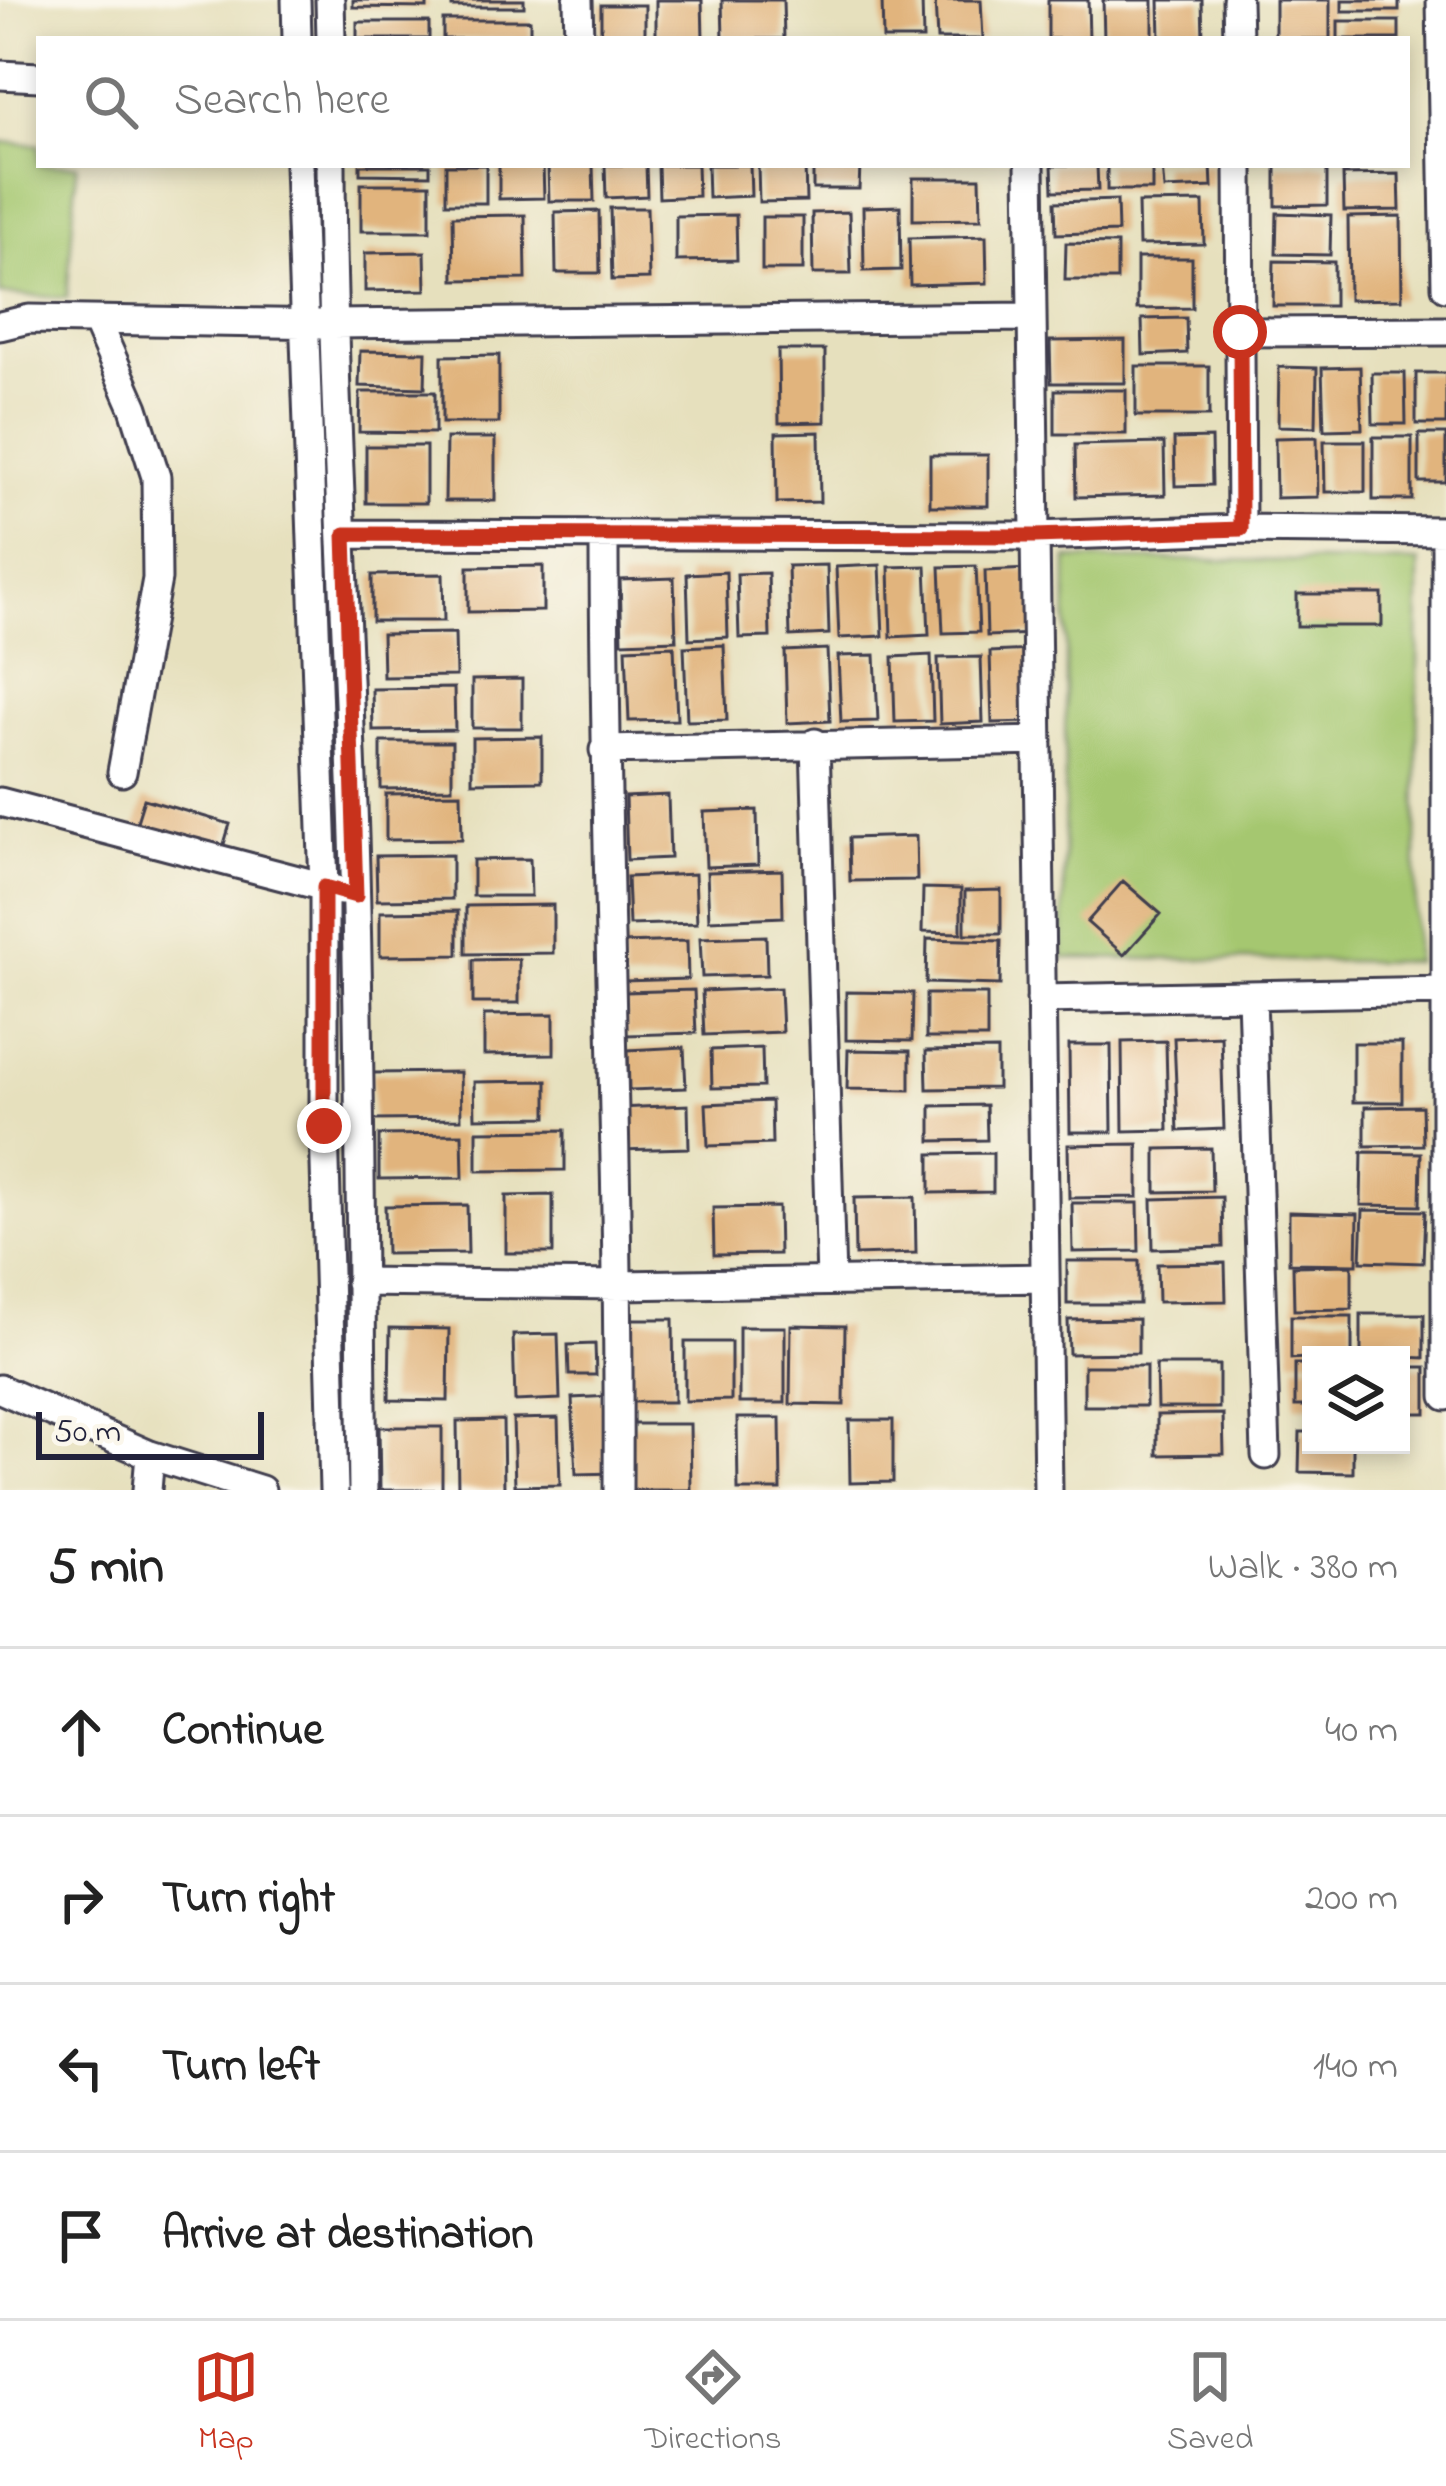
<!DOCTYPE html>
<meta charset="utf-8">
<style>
body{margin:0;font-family:"Indie Flower",sans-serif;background:#f6f6f6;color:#222}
.controls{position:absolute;right:36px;bottom:36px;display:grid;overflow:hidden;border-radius:0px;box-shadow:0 6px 18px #0003}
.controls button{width:108px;height:108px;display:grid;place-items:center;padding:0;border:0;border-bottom:3px solid #e0e0e0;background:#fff;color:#222;font:60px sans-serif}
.scale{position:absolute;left:36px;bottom:30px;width:228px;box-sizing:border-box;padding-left:12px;border:6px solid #22223b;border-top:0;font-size:33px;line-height:42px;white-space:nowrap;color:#22223b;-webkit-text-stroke:9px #fbf7ec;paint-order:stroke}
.stop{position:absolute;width:36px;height:36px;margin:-27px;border:9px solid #c8321e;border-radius:50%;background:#fff}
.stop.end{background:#c8321e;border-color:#fff;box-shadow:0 3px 12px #0008}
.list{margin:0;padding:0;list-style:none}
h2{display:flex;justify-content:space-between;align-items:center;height:156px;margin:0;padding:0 48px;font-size:51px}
h2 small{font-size:39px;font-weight:400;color:#767676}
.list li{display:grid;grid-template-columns:78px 1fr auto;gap:36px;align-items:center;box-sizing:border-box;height:168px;padding:0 48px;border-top:3px solid #e0e0e0}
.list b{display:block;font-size:45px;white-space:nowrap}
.list em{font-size:39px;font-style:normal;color:#767676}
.icon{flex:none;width:66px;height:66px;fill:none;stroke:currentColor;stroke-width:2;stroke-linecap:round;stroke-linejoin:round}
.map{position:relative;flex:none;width:1446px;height:1490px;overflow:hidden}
.search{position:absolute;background:#fff;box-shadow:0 6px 18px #0003;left:36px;right:36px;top:36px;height:132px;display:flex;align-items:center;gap:30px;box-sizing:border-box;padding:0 42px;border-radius:0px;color:#767676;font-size:45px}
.sheet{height:828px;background:#fff}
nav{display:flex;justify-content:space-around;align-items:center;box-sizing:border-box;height:168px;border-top:3px solid #e0e0e0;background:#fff;font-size:33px;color:#767676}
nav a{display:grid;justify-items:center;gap:6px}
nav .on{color:#c8321e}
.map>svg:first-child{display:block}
</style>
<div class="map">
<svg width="1446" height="1490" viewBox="0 0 1446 1490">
<rect width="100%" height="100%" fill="#fbf7ec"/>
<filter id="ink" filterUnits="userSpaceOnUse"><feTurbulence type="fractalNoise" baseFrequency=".00833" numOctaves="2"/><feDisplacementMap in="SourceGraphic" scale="24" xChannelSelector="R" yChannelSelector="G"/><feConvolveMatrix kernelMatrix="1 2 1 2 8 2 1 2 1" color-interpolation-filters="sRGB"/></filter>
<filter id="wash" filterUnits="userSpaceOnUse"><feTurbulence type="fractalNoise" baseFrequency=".004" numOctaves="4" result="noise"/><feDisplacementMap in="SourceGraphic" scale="48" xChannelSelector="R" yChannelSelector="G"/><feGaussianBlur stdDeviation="2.7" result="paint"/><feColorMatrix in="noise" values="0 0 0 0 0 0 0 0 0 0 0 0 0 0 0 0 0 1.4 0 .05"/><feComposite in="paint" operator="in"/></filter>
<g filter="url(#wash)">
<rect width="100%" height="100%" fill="#e6e0bd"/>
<!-- green -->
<path fill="#a5c76f" stroke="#647455" stroke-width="3" d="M0,142L39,145V165H77L67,298L0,294Z
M1067,559L1419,562L1415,962L1063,958Z"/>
<g id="blocks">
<!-- building -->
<path fill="#e1b47d" d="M353,0H427V8L353,7Z
M452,0H524V7H452Z
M656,0H702L703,39H656Z
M722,0H783L784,39H723Z
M882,0H922L923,39H883Z
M935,0H981L983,39H937Z
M1048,0H1088L1089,39H1048Z
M1103,0H1153V39H1104Z
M1159,0H1202L1203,39H1160Z
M1275,0H1330V39H1275Z
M1342,0H1399V11H1342Z
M601,5H645V39H601Z
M443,20H530V39H443Z
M1338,21H1399V39H1338Z
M357,22H429V39H357Z
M360,165H430V175L360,174Z
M446,165H486V203H446Z
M499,165H543L544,198L499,199Z
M548,165H593L594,201H549Z
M605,165H646L647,196L606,198Z
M658,165H697L698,196L659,198Z
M707,165H750L751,196L708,198Z
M758,165H805L806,201L759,202Z
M813,165H860L859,189H813Z
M1052,165H1097L1098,190L1053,191Z
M1107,165H1152V190H1107Z
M1162,165H1211L1212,187L1164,189Z
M1276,165H1327V205L1276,206Z
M1399,174L1400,210L1344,211L1343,175Z
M913,178H980L981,219L913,220Z
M361,184H430V231H361Z
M1117,200L1118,232L1056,234L1055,202Z
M1203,202L1204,244L1139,245L1138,203Z
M900,206L901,270L864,271L863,207Z
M610,208H647L649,279L612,280Z
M599,211L600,273H556L555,212Z
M849,212L851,274H813L812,213Z
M1277,213L1331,215L1330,255L1276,254Z
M525,215L526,279L454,280L453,216Z
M736,215L737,260L676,261V216Z
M1401,216L1402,299L1349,300L1348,217Z
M762,217H803V270H762Z
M986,236L987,283L910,285L909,238Z
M1066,243L1117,244V280H1065Z
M425,252L426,290L365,291V253Z
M1137,258H1192V308L1137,309Z
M1274,261L1334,262V306H1273Z
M1186,318L1187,353L1143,355L1142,319Z
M1125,340V383H1051L1050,341Z
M778,350H825V422L779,423Z
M360,351L426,352L425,388L359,386Z
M499,355V423H442V356Z
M1136,366H1209V416H1136Z
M1279,367L1317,368L1316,427L1278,426Z
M1360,367L1362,429L1324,430L1322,368Z
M1372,373H1405L1406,424H1373Z
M1416,373H1446V424H1416Z
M1055,390H1126V434H1055Z
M360,392H435V433L359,432Z
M819,432L820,502L777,503L776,433Z
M1419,434H1446V482H1419Z
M1317,437L1318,497L1276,498L1275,438Z
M1373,437H1412V500H1373Z
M446,438H495V501H445Z
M1211,438L1212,485L1175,486L1174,439Z
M1324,441H1365V492H1325Z
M1164,443L1165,495L1076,497L1075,445Z
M366,446H426V503H366Z
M930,455H988V506H930Z
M827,565L829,634L790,636L788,566Z
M880,565L883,636L839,638L836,567Z
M543,566V611L468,612V567Z
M926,566L929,635L891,637L889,567Z
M976,566L979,632L943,633L940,567Z
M1033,569L1035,634L987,636L985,571Z
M726,572L728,637L689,639L687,574Z
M768,573L770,637L739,638L737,574Z
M443,574L444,621H372V575Z
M674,578L676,640L622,642L620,580Z
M1297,594H1382V626H1297Z
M455,633L456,676L383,677L382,634Z
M724,645L727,720L687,721L684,647Z
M674,646L677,720L629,721L626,648Z
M827,649L830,721L787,723L785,651Z
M1032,650L1035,722L992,723L990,652Z
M875,655L878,721L841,722L838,656Z
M931,655L933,721L895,722L893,657Z
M981,657L983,722L940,724L938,658Z
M522,679V728H472V680Z
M454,688L455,730L373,731L372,689Z
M542,737V781L472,782V738Z
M381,742H452V788L381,789Z
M461,793L462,839L386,840V794Z
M668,795L670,858L627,860L625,797Z
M144,799L230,824L221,854L135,828Z
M757,810L758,865L706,867L704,812Z
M916,836L917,880L850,881L849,838Z
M452,855V899L377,900L376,856Z
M530,859L531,896H473V860Z
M782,870L783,917L709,920L707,872Z
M695,874L697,923L629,925L627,877Z
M1123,881L1161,914L1124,955L1087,922Z
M923,888L961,889V933L922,932Z
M1001,890V934H965V891Z
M553,905V953L466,954V906Z
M458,911V955L380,956V912Z
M766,936L767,975L702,977L700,938Z
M927,939L1001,941L1000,985L926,983Z
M687,941L688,979L624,981L622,943Z
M519,959V1003H473V960Z
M780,988L782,1032L704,1035L702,991Z
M694,990L696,1033L626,1035L625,992Z
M846,992L913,993L912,1041L846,1040Z
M926,994H987V1038H926Z
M554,1014V1054L484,1055V1015Z
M1221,1036L1224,1129L1178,1131L1174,1038Z
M1166,1041L1168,1130L1123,1131L1122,1042Z
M1353,1043H1402V1102H1353Z
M1069,1045H1111L1112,1132H1070Z
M684,1047L686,1088L629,1090L628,1050Z
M762,1048L763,1087L712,1088L711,1050Z
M848,1050L910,1051V1090L847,1089Z
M997,1050V1088L927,1089L926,1051Z
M460,1072L461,1119L373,1120L372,1073Z
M547,1081V1117L475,1118L474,1082Z
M771,1101L772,1144L708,1146L706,1104Z
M688,1105L689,1148L619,1150L618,1108Z
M986,1105L987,1140L931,1141V1106Z
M1422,1106L1423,1145L1365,1146V1107Z
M565,1130V1170L477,1171V1131Z
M462,1134L463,1178L379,1179V1135Z
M1138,1144V1197L1069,1198L1068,1145Z
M1211,1148L1212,1191L1156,1192V1149Z
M1362,1152L1421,1153L1420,1206L1361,1205Z
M993,1153V1192L930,1193V1154Z
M553,1195V1253H506V1196Z
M915,1197L916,1253L855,1255L854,1198Z
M1222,1197L1223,1247L1153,1249L1152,1199Z
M1072,1203H1138L1139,1251L1073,1252Z
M467,1205L468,1253L386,1254L385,1206Z
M778,1207L779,1254L714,1255L713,1208Z
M1363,1210L1425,1211L1423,1263L1361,1261Z
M1289,1212L1358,1214L1357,1264L1289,1263Z
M1067,1261H1139V1304H1067Z
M1225,1263L1226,1301L1158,1302L1157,1264Z
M1352,1265V1309L1294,1310L1293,1266Z
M1361,1314H1424V1358L1361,1355Z
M1291,1316H1352V1355L1291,1359Z
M629,1319H673L674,1402H630Z
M1138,1319V1353L1069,1354L1068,1320Z
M791,1325L845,1326L844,1405L790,1404Z
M739,1327H785V1403H739Z
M390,1328L449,1329L448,1401L389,1400Z
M558,1334L560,1399L515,1401L513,1335Z
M685,1342H731V1400L685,1401Z
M595,1344L596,1375H569L568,1345Z
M1295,1364H1311V1406H1295Z
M1156,1365H1219V1408H1157Z
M1084,1366H1146V1406H1084Z
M1401,1367H1426V1413H1401Z
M612,1396L616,1473L576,1474L572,1398Z
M1223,1414L1224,1454L1157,1455V1415Z
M558,1418L560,1485L515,1486L513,1419Z
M737,1418H780L781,1490H738Z
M503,1420L504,1490H458L457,1421Z
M849,1420H893V1482L850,1483Z
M627,1424H690L691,1490H627Z
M379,1427H442V1490H380Z
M1300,1432H1311V1445H1353V1473L1299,1472Z"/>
</g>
</g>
<g filter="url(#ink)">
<use href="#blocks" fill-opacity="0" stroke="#3f3e4e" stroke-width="3"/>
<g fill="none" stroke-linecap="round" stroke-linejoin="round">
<!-- street casing -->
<g stroke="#3f3e4e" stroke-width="33">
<path id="street" d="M296,0L297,39
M330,0L331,39
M578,0L579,39
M1237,0L1238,39
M1441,0L1446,287
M0,75L39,77
M299,165L324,887V1127L334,1490
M331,165C332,389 347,613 354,836C361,1054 360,1272 363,1490
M1030,165L1048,1490
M1239,165L1241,529
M96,321L134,408L156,477L157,579L122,772
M0,326L29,319L332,324L1032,317
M1240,332L1446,331
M1446,531V1396
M345,534L1035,536L1241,529L1446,531
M604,535C604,853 620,1171 618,1490
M815,743L831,1281
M604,750L1038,741
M0,802L340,891
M1252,995L1266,1455
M1041,999L1445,991
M360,1282L619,1285L1045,1278
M0,1389L150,1455L261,1490
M147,1490L150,1455"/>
</g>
<!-- street -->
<use href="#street" stroke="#fff" stroke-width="27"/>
</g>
</g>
<g fill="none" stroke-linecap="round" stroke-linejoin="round" filter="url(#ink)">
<!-- route -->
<path stroke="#c8321e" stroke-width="15" d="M324,1126V887L356,896L345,534L1035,536L1241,529L1240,332"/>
</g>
</svg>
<div class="controls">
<button><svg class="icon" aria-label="layers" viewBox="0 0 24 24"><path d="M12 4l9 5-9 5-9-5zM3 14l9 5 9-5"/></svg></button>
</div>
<div class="scale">50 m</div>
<div class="stop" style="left:1240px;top:332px"></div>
<div class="stop end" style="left:324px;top:1126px"></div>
<div class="search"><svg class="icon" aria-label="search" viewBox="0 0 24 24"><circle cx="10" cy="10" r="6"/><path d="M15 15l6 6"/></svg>Search here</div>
</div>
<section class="sheet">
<h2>5 min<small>Walk · 380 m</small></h2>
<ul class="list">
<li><svg class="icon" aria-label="ahead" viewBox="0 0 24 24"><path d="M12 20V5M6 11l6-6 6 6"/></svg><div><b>Continue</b></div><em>40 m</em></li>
<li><svg class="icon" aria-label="right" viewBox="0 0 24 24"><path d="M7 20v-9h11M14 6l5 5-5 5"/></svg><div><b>Turn right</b></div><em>200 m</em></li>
<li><svg class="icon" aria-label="left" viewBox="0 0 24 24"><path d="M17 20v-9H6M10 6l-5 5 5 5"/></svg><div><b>Turn left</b></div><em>140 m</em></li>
<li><svg class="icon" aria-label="arrive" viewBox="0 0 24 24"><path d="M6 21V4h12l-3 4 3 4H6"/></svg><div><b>Arrive at destination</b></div></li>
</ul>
</section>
<nav>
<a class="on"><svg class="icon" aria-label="map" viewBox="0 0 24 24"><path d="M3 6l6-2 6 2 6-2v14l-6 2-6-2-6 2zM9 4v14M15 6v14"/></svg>Map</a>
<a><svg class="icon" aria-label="directions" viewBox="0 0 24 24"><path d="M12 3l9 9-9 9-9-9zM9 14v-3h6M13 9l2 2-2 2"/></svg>Directions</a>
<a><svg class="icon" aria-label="saved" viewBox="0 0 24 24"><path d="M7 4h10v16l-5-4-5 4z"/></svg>Saved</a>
</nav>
